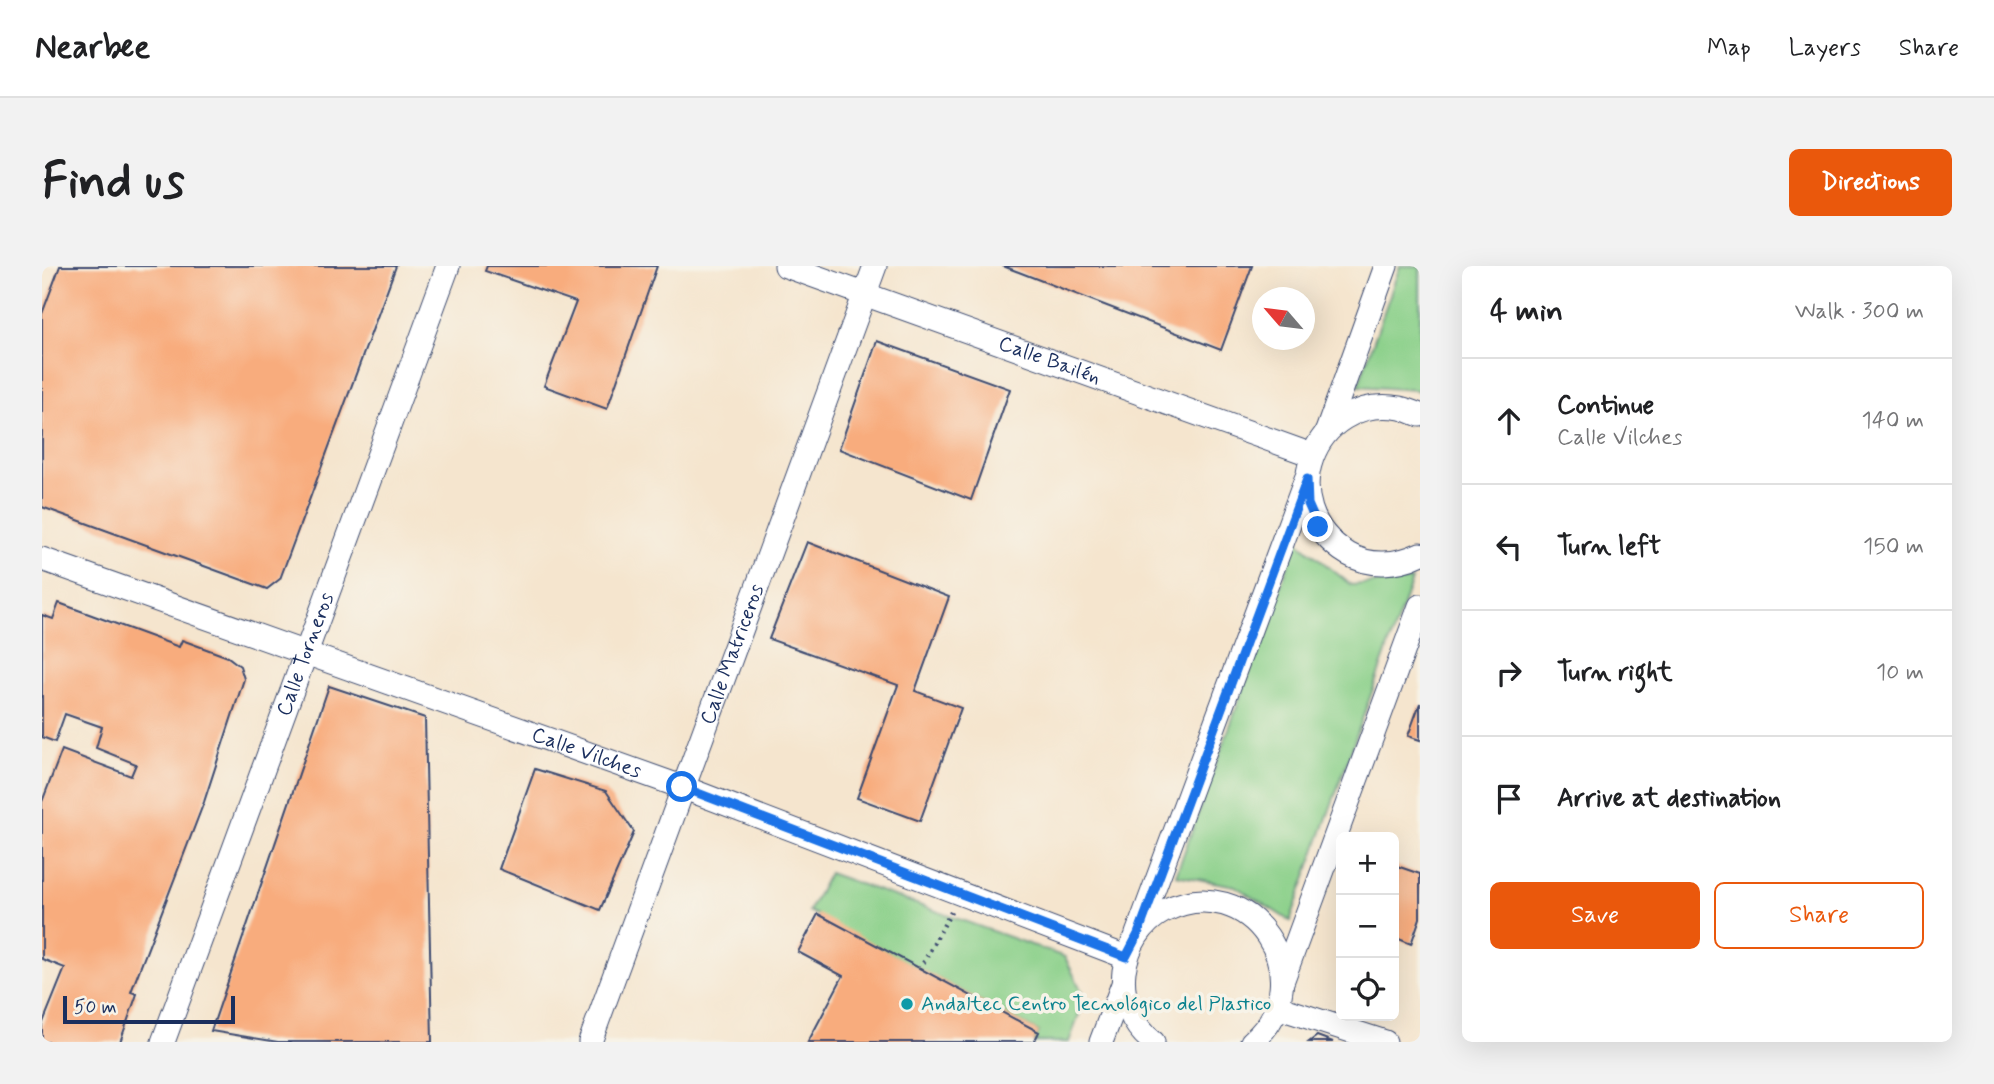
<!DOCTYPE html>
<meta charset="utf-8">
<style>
body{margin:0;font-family:Mynerve,sans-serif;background:#f2f2f2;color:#202124}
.controls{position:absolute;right:21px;bottom:21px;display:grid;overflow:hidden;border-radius:10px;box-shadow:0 7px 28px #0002}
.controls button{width:63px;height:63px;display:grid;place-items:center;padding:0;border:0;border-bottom:2px solid #e0e0e0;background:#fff;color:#202124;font:35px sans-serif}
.compass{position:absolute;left:1210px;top:21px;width:63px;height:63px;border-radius:50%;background:#fff;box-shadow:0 7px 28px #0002;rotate:298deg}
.scale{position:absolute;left:21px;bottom:18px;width:172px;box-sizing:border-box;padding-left:7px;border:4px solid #1b2f5e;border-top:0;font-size:19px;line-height:24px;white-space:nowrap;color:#1b2f5e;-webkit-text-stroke:5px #f7f3e8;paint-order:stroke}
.stop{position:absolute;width:21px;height:21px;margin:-16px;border:5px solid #1a73e8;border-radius:50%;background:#fff}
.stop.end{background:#1a73e8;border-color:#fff;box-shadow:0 2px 7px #0008}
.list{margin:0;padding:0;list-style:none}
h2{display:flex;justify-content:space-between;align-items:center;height:91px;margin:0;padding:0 28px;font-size:30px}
h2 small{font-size:23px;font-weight:400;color:#757577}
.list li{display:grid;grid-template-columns:46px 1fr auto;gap:21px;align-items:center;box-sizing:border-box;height:126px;padding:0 28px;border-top:2px solid #e0e0e0}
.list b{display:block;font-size:26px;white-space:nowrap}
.list p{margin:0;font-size:23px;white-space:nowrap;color:#757577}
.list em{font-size:23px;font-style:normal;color:#757577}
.actions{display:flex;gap:14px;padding:21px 28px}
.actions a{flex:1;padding:16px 0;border:2px solid #ea580c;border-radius:10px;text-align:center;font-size:24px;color:#ea580c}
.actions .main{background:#ea580c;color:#fff}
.icon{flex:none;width:38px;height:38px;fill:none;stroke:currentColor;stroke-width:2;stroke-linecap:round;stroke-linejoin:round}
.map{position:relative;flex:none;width:1378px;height:776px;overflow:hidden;border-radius:10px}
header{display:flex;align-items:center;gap:42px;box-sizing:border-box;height:98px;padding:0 35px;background:#fff;border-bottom:2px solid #e0e0e0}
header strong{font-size:33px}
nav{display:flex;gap:38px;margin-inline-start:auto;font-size:24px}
.intro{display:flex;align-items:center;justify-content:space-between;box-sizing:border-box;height:168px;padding:0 42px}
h1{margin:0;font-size:49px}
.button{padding:18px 32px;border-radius:10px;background:#ea580c;color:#fff;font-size:24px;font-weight:700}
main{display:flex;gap:42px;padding:0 42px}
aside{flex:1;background:#fff;border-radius:10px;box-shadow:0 7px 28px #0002}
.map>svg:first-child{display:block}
</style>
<header>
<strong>Nearbee</strong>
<nav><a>Map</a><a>Layers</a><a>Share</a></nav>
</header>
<div class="intro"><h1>Find us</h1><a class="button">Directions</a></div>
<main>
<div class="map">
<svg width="1378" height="776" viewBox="0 0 1378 776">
<rect width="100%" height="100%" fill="#f7f3e8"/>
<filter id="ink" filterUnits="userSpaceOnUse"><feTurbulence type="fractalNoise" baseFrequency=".0143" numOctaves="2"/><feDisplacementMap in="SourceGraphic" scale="14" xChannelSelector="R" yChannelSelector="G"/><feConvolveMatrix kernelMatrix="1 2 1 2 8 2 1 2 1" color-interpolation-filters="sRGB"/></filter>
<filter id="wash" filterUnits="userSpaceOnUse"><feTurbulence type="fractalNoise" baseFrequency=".00686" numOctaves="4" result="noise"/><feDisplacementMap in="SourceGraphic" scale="28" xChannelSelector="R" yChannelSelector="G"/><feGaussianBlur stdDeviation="1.57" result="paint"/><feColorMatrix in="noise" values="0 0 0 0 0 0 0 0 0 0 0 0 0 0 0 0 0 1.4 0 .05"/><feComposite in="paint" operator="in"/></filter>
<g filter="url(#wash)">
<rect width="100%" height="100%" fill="#f5e5ce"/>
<!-- green -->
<path fill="#8bd08a" stroke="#538074" stroke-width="2" d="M1358,0H1378V126L1374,124L1316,120Z
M1255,275L1309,319L1370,314L1248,655L1193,620L1134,609Z
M787,607L1023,691L1043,732L1027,776H992L997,766L767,645Z"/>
<g id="blocks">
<!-- building -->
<path fill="#f8ac7d" d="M18,0H354L238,313L225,323L0,241V48Z
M445,0H615L565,143L502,120L534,36L443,5Z
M961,0H1210L1179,84Z
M835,75L968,123L929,234L797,183Z
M765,276L907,331L873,425L919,442L878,555L815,532L856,419L727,373Z
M17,337L137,381L140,374L186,391L198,400L202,413L162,536L89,726L95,728L78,776H0V759L23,702L0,693V536L20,484L89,510L94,498L54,482L60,461L23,448L13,476L0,471V349L11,353Z
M287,420L383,452L390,776H236L169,765Z
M1378,437V474L1366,470Z
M493,503L564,525L592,566L558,644L457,603Z
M1352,599L1378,608V652L1369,678L1352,671Z
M776,648L997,766L992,776H766L801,710L756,686Z
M1275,770L1291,776H1267Z"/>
</g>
</g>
<g filter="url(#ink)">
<use href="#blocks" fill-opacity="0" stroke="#3c4a6f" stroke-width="2"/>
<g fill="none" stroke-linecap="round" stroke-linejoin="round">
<!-- minor casing -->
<g stroke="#3c4a6f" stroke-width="25">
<g id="minor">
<path id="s1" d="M744,0L1270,189"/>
<path d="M1378,149C1372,147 1364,143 1358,142C1271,127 1228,241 1306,288C1328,301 1355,299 1378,288"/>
<path d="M1285,165L1344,0"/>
<path id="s2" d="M0,293L640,521L1084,691"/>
<path d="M1095,668L1264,213"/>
<path d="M1240,716L1378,340"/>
<path d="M1235,741L1343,776"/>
<path id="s3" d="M121,776L406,0"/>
<path id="s4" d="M548,776L833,0"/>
<path d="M1059,776L1081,718"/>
<path d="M1111,776C1089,759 1079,732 1082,705C1086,680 1099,657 1122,645C1208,601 1283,713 1210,776"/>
</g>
</g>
<!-- path -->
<path stroke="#3c4a6f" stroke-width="4.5" stroke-dasharray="2 5" stroke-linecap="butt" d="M878,703L909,646"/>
<!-- minor -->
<use href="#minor" stroke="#fff" stroke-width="23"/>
</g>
</g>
<g fill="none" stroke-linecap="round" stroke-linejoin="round" filter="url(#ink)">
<!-- route -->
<path stroke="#1a73e8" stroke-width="9" d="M640,521L1084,691L1096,668L1265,213L1266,238L1276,261"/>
</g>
<!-- markers -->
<circle fill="#0f9aa8" stroke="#f7f3e8" stroke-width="2.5" cx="865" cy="738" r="7"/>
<g text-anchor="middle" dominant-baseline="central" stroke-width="7" stroke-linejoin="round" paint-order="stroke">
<!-- street labels -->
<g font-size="21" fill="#1b2f5e" stroke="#f7f3e8">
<text stroke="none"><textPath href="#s1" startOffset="280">Calle Bailén</textPath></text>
<text stroke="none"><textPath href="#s3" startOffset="413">Calle Torneros</textPath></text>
<text stroke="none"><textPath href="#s4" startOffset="413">Calle Matriceros</textPath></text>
<text stroke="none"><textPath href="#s2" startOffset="578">Calle Vilches</textPath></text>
</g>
<!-- culture labels -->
<g font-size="21" fill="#0d838f" stroke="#f7f3e8" text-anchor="start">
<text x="879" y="738">Andaltec Centro Tecnológico del Plastico</text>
</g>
</g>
</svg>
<div class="controls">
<button>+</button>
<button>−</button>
<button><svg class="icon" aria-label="locate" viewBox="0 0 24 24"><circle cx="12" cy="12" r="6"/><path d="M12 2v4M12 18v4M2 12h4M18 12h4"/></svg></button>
</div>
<svg class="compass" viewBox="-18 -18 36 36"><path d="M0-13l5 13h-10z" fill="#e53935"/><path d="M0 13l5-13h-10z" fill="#757577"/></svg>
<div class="scale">50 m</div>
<div class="stop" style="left:640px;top:521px"></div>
<div class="stop end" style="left:1276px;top:261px"></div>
</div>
<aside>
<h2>4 min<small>Walk · 300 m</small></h2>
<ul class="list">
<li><svg class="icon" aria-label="ahead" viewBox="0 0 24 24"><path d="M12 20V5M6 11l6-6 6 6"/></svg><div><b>Continue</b><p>Calle Vilches</p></div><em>140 m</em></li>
<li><svg class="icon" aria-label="left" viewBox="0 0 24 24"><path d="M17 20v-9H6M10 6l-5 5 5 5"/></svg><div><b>Turn left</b></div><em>150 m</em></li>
<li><svg class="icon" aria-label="right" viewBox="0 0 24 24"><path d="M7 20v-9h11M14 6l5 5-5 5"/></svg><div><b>Turn right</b></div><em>10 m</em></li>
<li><svg class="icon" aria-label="arrive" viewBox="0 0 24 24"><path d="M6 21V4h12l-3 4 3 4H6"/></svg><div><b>Arrive at destination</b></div></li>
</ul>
<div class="actions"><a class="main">Save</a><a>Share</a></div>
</aside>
</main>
